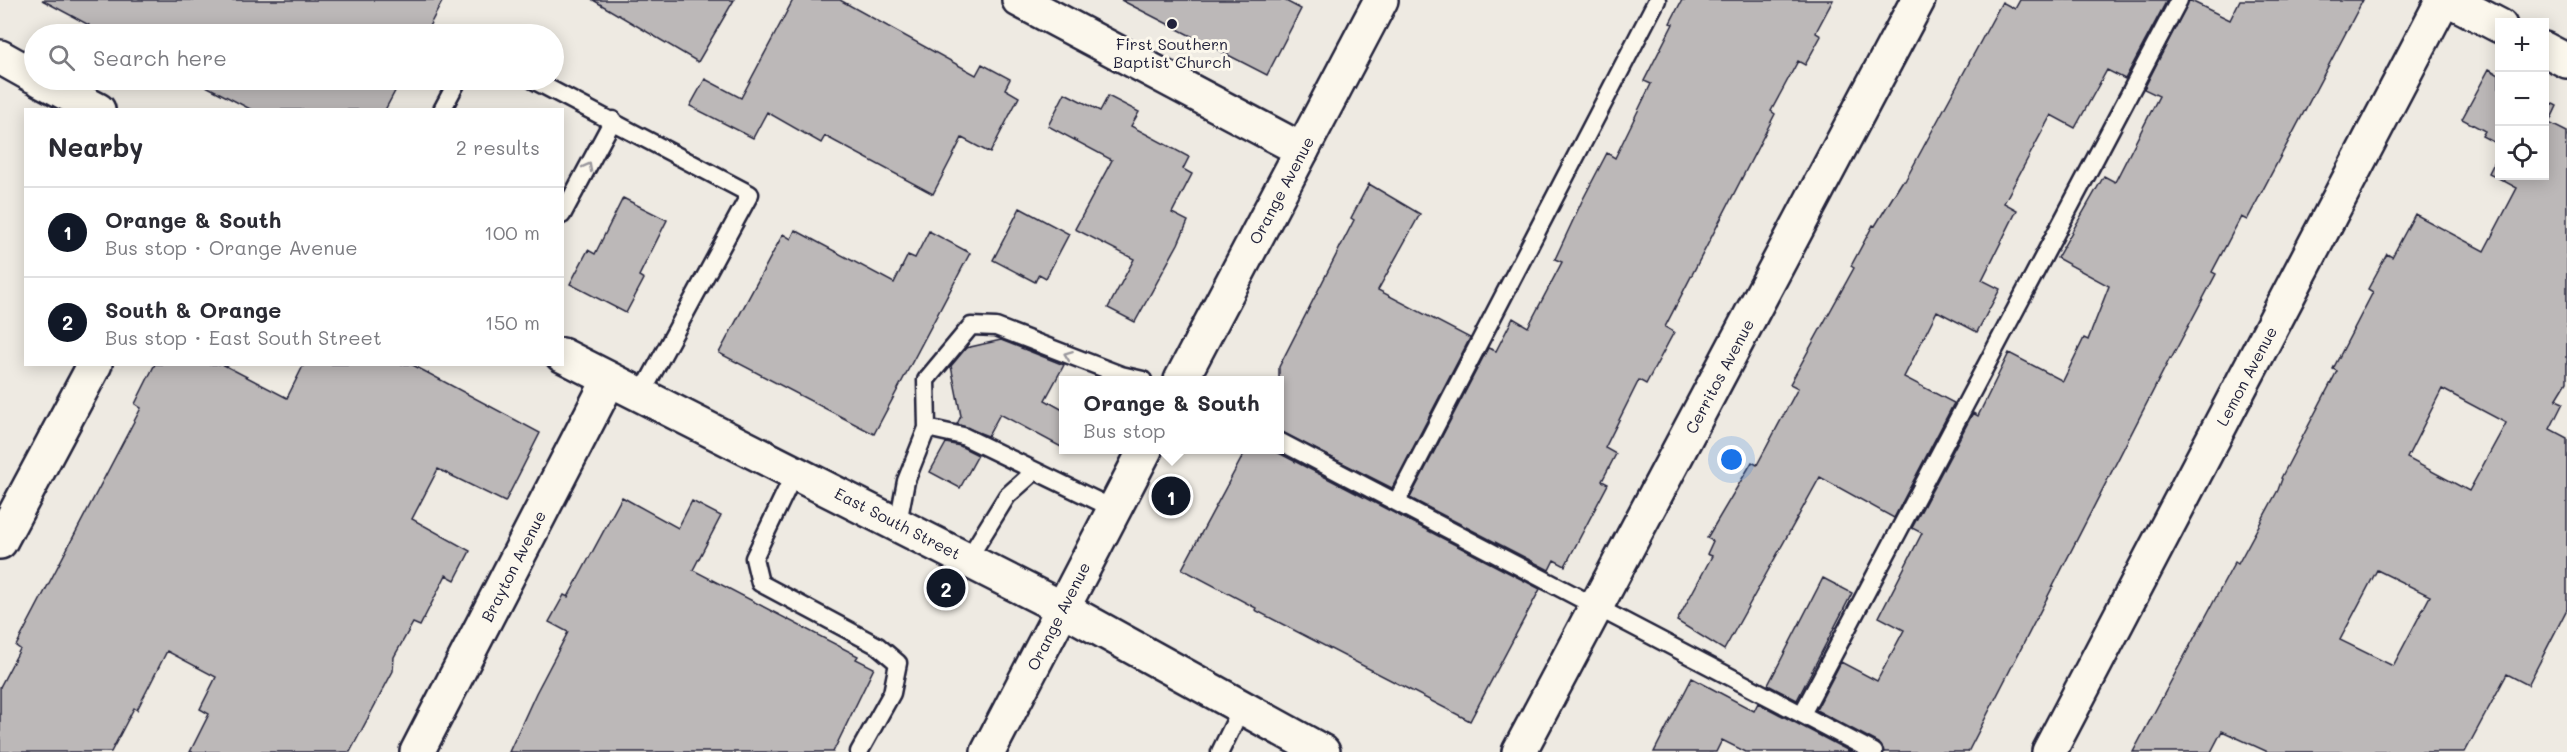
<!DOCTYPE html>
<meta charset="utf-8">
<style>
body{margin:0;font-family:Mali,sans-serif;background:#f7f7f7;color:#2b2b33}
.controls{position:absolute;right:18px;top:18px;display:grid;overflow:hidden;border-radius:0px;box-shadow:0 3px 15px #0003}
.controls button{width:54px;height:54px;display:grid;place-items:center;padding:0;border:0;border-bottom:2px solid #e1e1e2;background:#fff;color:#2b2b33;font:30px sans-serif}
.you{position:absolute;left:1732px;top:460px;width:21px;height:21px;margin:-15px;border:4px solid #fff;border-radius:50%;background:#1a73e8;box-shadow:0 0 0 9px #1a73e833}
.badge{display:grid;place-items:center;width:39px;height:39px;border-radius:50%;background:#111827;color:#fff;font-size:20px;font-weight:700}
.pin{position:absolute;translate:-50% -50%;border:3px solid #fff;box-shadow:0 2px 6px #0006}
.popup{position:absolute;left:1059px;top:376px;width:225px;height:78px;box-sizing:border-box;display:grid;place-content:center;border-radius:0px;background:#fff;filter:drop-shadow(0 2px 4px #0005);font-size:20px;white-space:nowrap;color:#7c7c81}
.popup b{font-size:22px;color:#2b2b33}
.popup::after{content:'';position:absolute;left:50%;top:100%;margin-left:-12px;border:12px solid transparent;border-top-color:#fff}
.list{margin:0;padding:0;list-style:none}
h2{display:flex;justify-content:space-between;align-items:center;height:78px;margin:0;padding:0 24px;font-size:26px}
h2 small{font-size:20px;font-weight:400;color:#7c7c81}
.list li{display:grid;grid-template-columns:39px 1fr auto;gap:18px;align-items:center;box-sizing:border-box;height:90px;padding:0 24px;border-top:2px solid #e1e1e2}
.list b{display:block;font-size:22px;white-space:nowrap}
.list p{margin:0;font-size:20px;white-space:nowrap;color:#7c7c81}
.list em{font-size:20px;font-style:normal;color:#7c7c81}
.icon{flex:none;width:33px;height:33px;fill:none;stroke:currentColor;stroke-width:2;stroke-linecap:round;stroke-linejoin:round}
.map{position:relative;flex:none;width:2567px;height:752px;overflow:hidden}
.search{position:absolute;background:#fff;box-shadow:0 3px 15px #0003;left:24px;top:24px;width:540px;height:66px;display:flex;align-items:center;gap:15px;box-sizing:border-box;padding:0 21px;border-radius:33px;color:#7c7c81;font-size:22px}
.panel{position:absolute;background:#fff;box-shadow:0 3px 15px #0003;left:24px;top:108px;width:540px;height:258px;border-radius:0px}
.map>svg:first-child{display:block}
</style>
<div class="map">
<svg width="2567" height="752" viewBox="0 0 2567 752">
<rect width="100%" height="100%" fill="#eeeae2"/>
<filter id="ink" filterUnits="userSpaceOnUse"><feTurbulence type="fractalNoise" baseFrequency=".0167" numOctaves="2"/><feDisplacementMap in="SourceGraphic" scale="12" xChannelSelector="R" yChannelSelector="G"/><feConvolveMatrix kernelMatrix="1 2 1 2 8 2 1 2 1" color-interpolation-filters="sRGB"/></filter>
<g filter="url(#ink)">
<!-- building -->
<path fill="#bcb8b8" stroke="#22223b" stroke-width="1.5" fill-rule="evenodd" d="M42,0H443L425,34H84L89,25Z
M593,0H734L698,62Z
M793,0H840L976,75L982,64L1010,79L1005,89L1019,97L990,153L962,138L933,194L825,136L821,143L767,112L753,138L690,106L705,79L741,98Z
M1121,0H1284L1301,9L1267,75Z
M1682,0H1833L1817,30L1816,33L1821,36L1805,65L1798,61L1771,111L1775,114L1665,327L1674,332L1646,384L1639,380L1605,448L1616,454L1602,481L1608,484L1565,566L1554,560L1549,570L1410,498L1488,348L1496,351L1513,318L1528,327L1562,262L1555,259L1582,201L1607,153L1615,158L1651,84L1644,81L1673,24L1670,23Z
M2020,0H2167L2125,79L2107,70L2075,128L2051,115L2004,203L2017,210L1982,280L2000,289L1977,332L1937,311L1904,377L1954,403L1894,518L1820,477L1724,650L1677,621L1712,556L1707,554L1713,541L1707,538L1752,462L1757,465L1758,463L1798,388L1790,384L1854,268L1851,266L1873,225L1875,226L1902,182L1905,181L2002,2L2015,9Z
M2189,0L2230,20L2240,0H2363L2247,220L2241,217L2212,272L2216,274L2171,359L2170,358L1968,752H1884L1879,743L1816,710L1841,662L1877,681L1904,630L1879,617L1922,533L1912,528L1973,413L1978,416L2009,353L2063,381L2084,338L2088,340L2109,286L2057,258L2104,176L2115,182L2159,96L2144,89Z
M2489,69L2499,75V145L2482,136L2485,131L2462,119Z
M205,80H401L385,110H252L202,84Z
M1065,93L1100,111L1108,96L1139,112L1131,126L1189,157L1183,169L1192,174L1172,213L1188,221L1178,244L1135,322L1108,308L1134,259L1075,229L1112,160L1048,126Z
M2544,99L2557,106L2549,123L2567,132V382L2556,400L2563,403L2550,429L2567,438V609L2528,685L2507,674L2465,752H2268L2222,731L2211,752H2133L2235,562L2238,564L2278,490L2282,479L2281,478L2337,371L2333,369L2373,292L2368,289L2387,254L2392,257L2415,214L2484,251L2517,188L2489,173L2499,153V176H2544ZM2442,389L2506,423L2469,491L2407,458ZM2377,570L2430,596L2393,666L2340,640Z
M1369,184L1420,214L1378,290L1470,338L1392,488L1279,431V367L1354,220L1351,218Z
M623,198L667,220L639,276L644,279L626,313L570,284L588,250L595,254Z
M1020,208L1069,234L1046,278L1039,274L1035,282L993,260Z
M795,230L894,283L908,255L915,258L929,231L970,253L874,434L719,353L783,234L791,239Z
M1001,340L1064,365L1045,400L1063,410V448L1000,414L988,436L957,424L961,416L951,366L966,348Z
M155,364H222L287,398L304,364H411L540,433L505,502L438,469L412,519L470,551L455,580L446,575L420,626L413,623L394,657L393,671L350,752H190L209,714L200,709L216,677L167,651L137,710L134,708L111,752H0V687L20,649L16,646L141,408L135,404Z
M946,443L960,446L978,455L960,488L930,472Z
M1246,450H1273L1540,589L1470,721L1255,610L1256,608L1182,569Z
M622,497L678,528L692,501L721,516L693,570L858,656L856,659L874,668L833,752H509L536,693L568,632L549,622L564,595L568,597Z
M1823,578L1852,593L1797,700L1768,685Z
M1692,678L1754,711L1758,703L1851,752H1746L1722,740L1716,752H1654Z"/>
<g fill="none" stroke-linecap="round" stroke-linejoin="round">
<!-- lane casing -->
<g stroke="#22223b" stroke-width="21">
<path id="lane" d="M533,80L750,194L641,395
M442,110L458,80
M562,215L613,120
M1279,441L1874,752
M795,472L754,558L760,583L878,646L898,663L892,693L859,752
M1397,501L1657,0
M1114,509L963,436L927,428L926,380L971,326L996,327L1121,375L1143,380
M898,523L906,481L927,428
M968,559L1007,496L1035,471
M1802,714L2179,0
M1220,752L1242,707"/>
</g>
<!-- street casing -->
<g stroke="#22223b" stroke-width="38">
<path id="street" d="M1019,0L1302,150
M2450,0L2500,26
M2544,49L2567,61
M0,542L95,364
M417,752L609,380
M1519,752L1918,0
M2049,752L2443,0"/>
</g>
<!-- secondary casing -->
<g stroke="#22223b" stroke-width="38">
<path id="secondary" d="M0,57L34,76
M41,80L98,110
M562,355L1062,608L1323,752
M1181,380L1381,0
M988,752L1145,450"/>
</g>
<!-- lane -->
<use href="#lane" stroke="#fbf7ec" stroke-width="16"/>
<!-- street -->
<use href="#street" stroke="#fbf7ec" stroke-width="33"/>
<!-- secondary -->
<use href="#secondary" stroke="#fbf7ec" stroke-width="33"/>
</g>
<!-- one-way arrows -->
<defs><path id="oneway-chevron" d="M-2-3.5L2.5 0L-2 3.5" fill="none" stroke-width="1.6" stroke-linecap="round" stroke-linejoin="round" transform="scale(1.5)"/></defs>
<g stroke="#99979c">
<use href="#oneway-chevron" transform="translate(588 167) rotate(-62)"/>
<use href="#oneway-chevron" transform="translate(1068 355) rotate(-159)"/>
</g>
</g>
<!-- markers -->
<circle fill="#22223b" stroke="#fbf7ec" stroke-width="2" cx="1172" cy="24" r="6"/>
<g text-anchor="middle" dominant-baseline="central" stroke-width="6" stroke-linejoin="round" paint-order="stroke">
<!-- poi labels -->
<g font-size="16" fill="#22223b" stroke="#fbf7ec">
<text x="1172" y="43">First Southern<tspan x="1172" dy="18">Baptist Church</tspan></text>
</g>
<!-- street labels -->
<g font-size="16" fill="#22223b" stroke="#fbf7ec">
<text transform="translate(1281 190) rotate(-62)">Orange Avenue</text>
<text transform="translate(1719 376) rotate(-62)">Cerritos Avenue</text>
<text transform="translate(2246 376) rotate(-62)">Lemon Avenue</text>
<text transform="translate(898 523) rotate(27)">East South Street</text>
<text transform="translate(513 566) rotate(-63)">Brayton Avenue</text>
<text transform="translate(1058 616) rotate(-63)">Orange Avenue</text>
</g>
</g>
</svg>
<div class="controls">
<button>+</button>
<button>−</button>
<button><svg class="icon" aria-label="locate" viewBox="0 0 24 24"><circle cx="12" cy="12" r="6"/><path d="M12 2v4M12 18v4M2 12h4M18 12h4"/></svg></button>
</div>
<div class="you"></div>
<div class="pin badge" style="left:1171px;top:496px">1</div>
<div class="popup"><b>Orange &amp; South</b>Bus stop</div>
<div class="pin badge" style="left:946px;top:588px">2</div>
<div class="search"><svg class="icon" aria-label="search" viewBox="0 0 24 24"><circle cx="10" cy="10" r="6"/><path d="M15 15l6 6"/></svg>Search here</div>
<section class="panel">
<h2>Nearby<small>2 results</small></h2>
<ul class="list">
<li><span class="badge">1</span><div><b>Orange &amp; South</b><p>Bus stop · Orange Avenue</p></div><em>100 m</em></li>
<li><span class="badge">2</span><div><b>South &amp; Orange</b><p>Bus stop · East South Street</p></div><em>150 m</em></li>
</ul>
</section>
</div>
